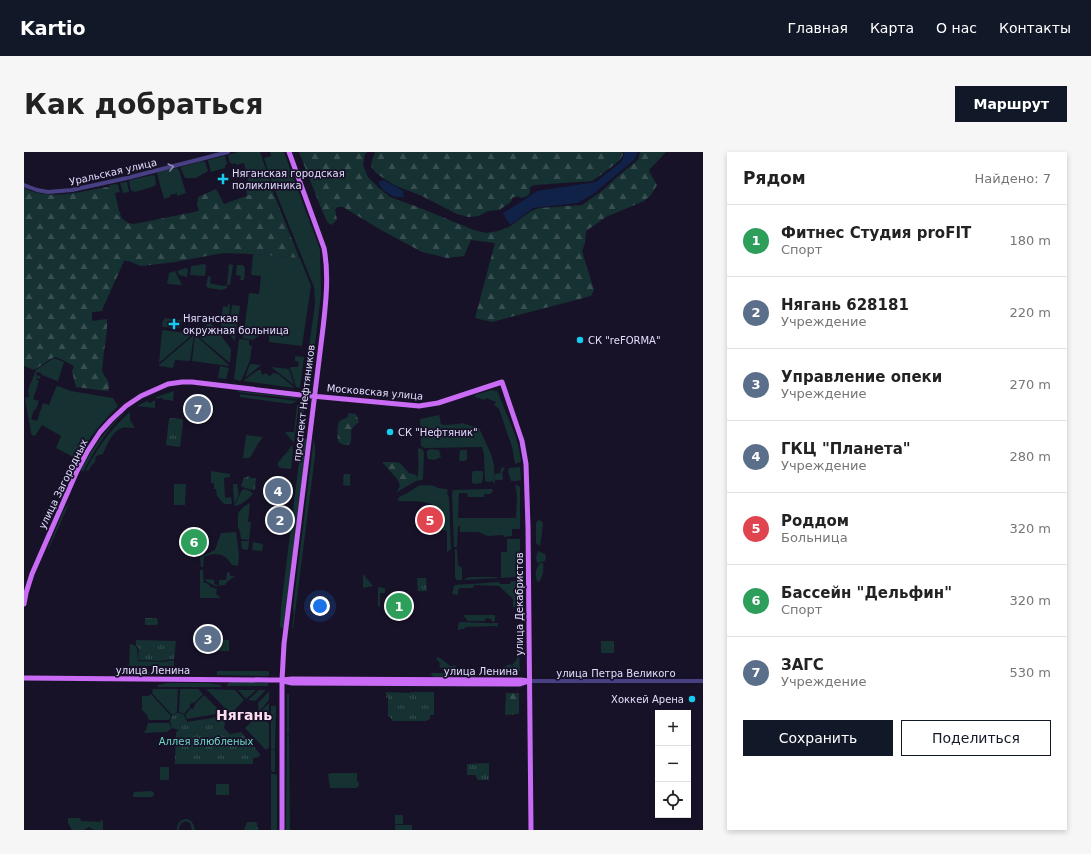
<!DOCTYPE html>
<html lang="ru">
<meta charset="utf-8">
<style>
body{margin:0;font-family:"DejaVu Sans",sans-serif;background:#f6f6f6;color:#222}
.controls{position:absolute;right:12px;bottom:12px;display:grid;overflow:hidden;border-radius:0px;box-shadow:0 2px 6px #0003}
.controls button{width:36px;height:36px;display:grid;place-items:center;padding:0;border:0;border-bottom:1px solid #e0e0e0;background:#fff;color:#222;font:20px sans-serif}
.you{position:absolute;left:296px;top:454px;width:14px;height:14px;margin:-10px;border:3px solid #fff;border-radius:50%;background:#1a73e8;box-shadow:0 0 0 6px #1a73e833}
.badge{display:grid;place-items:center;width:26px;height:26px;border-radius:50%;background:#111827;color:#fff;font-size:13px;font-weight:700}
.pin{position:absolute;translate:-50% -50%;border:2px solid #fff;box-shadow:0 1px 4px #0006}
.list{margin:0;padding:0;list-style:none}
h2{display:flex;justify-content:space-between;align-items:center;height:52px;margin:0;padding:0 16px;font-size:17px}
h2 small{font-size:13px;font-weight:400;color:#767676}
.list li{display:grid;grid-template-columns:26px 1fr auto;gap:12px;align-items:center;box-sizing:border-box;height:72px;padding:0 16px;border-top:1px solid #e0e0e0}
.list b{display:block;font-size:15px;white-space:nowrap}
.list p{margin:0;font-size:13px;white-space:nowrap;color:#767676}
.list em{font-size:13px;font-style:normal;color:#767676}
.actions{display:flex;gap:8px;padding:12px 16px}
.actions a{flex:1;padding:9px 0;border:1px solid #111827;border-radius:0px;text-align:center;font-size:14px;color:#111827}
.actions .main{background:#111827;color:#fff}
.icon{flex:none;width:22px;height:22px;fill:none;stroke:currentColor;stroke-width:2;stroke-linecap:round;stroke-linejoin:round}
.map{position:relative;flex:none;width:679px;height:678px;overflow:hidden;border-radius:0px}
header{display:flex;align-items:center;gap:24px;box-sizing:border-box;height:56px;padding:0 20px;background:#111827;color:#fff}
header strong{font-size:19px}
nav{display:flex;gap:22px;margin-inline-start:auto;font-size:14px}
.intro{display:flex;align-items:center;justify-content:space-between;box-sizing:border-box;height:96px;padding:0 24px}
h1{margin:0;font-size:28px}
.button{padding:10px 18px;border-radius:0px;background:#111827;color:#fff;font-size:14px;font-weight:700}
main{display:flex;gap:24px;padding:0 24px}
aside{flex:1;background:#fff;border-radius:0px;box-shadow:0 2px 6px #0003}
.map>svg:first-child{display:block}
</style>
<header>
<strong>Kartio</strong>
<nav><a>Главная</a><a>Карта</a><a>О нас</a><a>Контакты</a></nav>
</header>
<div class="intro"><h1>Как добраться</h1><a class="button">Маршрут</a></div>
<main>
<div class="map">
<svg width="679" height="678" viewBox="0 0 679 678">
<defs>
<pattern id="forest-firs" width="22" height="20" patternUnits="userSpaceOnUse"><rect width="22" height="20" fill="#163132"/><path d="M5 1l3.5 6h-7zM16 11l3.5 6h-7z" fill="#384e51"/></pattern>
<pattern id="park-tufts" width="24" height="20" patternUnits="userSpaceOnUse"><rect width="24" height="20" fill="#163132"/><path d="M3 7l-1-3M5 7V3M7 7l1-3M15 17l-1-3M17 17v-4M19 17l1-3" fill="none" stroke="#384e51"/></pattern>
</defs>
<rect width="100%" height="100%" fill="#171228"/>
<!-- grass -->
<path fill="#163132" d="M214,0H236L248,35L223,44L222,35L225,34L220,11L212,13L211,11L209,12L206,11L204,3Z
M246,0H260L294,92L296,98L297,142L291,192L290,194L285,195L291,152L290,135L248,31L240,6L247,4Z
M201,4L203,12L201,13V16L187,20L184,9V8Z
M179,9L181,10L184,19L172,26H161L157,17V15Z
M153,16L155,18L162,41L153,44V41L146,43V45L140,47L133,22L134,20Z
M129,23L131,24L132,32L131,34L111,40L107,38L105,30L106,28Z
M101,30H103L105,40L99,41L96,31Z
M92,32L94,33L96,40L91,41L95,59L98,67L91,61L85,34L86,33Z
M229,102L276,106L287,134L278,194L245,190V182L238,181L229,188L219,186L225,141L235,142L237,124L227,123Z
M181,112L182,114L181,124L166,123L167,114Z
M205,112L209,113L206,133H203V136L198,138L184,136L182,134L184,124L187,125L186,131L188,132L201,134L203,133Z
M213,113H219L221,116L220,128H216L217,124L212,123Z
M162,116L164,117L163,125L155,123L153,119Z
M151,119L158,133L143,132L145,121Z
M204,152L206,153L205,169L197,168L199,154L204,155Z
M208,153L216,154L214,170L206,169Z
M141,166L155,168L158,167L156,176L139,175C137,173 139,168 141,166Z
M197,169L213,171L211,189L197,173Z
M186,170L191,176L186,180L178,179V177Z
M139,178L169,182L135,211L138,179Z
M193,178L207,197L206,211L176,186L177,182L187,183Z
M170,183L166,209L151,208L149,216L135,214V213Z
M171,183L205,213V214L168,209Z
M215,187L225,188V193L228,194L226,208L218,227L216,229L210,227Z
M271,204L280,205L276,236L272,235L266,216L267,215H274L275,210L271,209Z
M30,206L40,210L34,229H33L18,223L17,221L13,220L12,223L16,224V227L13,226L12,227L15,229L9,247L15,249L12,257L10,258L7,267L13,269L19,251L25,253L32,235L34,234L47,239L89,246L94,254L78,271L66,286L55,308L32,296L37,284L18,273L11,284L8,283L7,281L1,246L5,245L4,238L12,218Z
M283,206H290C289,211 286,235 284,237C282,240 281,240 278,240Z
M226,212L237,213L221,226Z
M196,214L205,216L202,227L194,226Z
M247,215L265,217L270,233Z
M234,218H237V221L239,223L241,221L246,224L249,221L254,222L271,236L219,229Z
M468,238L473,239L475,243C483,265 495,286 497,310L491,312L488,295L475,257L470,253L472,250L462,246L461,248L451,245V243Z
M150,239L149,249L138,247V246H136L135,247L132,246V245Z
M213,239H214L275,246L274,247L213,240Z
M216,242L273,249L267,252L216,245Z
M131,248V256L113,254L123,249L126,251Z
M277,249H281L279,266L272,284Z
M273,253H275L270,290H269L261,280H270Z
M100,260V261C82,279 71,297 59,320L57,318C68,296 82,278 100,260Z
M106,260V268L111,276C107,276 102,275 98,276C88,279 82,295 79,302L72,304L71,310L66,315L65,318L61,319C74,296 86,277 106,260Z
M415,263L417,272L421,273L434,272L438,271L455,276L467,302L470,313L471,332L468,329L464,330L461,329L460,302L458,295L401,296L397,294L396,267Z
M222,283L239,285L233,293V294C230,298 229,302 225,306H219Z
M290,285L291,296V304L269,477L268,476L270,461L269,456Z
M283,286L260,475L257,476L256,473L257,455L276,302L280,288Z
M268,293L269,299L267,317L256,316L253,312L262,301L267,299L263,300Z
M396,296L399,298L400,301L399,327L398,328L392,329C396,320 394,307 394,297Z
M406,297L415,298L417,305L410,308L404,307L403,305V299Z
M436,298H443V307L441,309H437L435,308Z
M478,315L481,316L478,321L479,326L478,328H471V322L476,321L477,317Z
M496,315L497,328L492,329H487L484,319L485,316Z
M187,319L206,322V325L200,326L201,346L207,345L208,352H200L193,344L192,337H190V331H187Z
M449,319H459V325L458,331L450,332L448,331V322Z
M150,332H162L161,353H150Z
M209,332H213C215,342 216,342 210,352Z
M491,332L496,335V377H488V384L480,385L479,383L464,384L454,380H436V374H434L433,395H430L428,342L429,338L466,337H468L469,339L466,342H460V345H444L443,341H435L434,366H492L493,344Z
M396,333C402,334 409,332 414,336L422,337L424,338L423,342L425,345L427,397L423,400V379L419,378L418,370L414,367L413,355C402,348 387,349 374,349L375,345L385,340Z
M221,337L226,339L229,342C224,347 218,353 210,354L218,338Z
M46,350L25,396H24L40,358Z
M226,351L224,370H227L225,388L217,387L216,380L214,375V362C216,357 222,353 226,351Z
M516,368L519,371L518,381L516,394L518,396L512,391V372L513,369Z
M212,380L215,402L214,414L208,413C201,402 193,399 180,405L179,415H177L176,405L191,398L197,381Z
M483,387H496V424L493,425L477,426V400H483Z
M217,389H225L224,398L218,397Z
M229,390L239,392L238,399L228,398Z
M431,397L433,398L434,413L438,416V428H433L431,425Z
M514,399L521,402L522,406L521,409L513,411L512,405Z
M516,411H519C520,417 519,425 515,430L513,429C511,422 511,418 516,411Z
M176,418H179V419L180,431H183L187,435L193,437L192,442L197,446H176Z
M203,420L206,421V424H211L203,430L201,433L191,434L182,429L181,427L190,428V432L195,433V428H202Z
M339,422L340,423L349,434L339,436Z
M445,425H473L474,426L439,428Z
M487,429H493L496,433V447H493V453H496V464H493L492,455H489V448L488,446L475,434L450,433L449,436H435L434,439V443L428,442L430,434L431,433L475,430L476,432H486Z
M354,435L361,436V441H356V455L354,454Z
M439,463H471V469L468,470L467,467L462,466L461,469H444Z
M436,470L465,471L468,472L467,471H474V475L472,474L442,475L440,477H438L435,478H434V473Z
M106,492C116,493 113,501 114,509L138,510L150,508V514H105Z
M495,501L496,518V519H494L488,513L494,506L492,505Z
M414,505L419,508L426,514H432V516H416L415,514L417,512L412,507Z
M486,512L493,519H455V517L456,516H478Z
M193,519H244L245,520V523L243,524L193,523Z
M106,520H159V523H108Z
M407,521H451L452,523L451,526H446L439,524L411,525L408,524Z
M210,529L244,531V534H203L204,531Z
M143,531H183L197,533V535H134V533Z
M129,537H154L153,560L148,563L128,541Z
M156,537H174L179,542L170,551H168L166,552V555L160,562L155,560Z
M182,537L211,538L220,548L207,562Z
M214,538H232L222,547Z
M235,538H242L231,549L224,548Z
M245,539V548L235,560L234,551Z
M127,542L147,564L145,568H125L123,563L118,558V544H124Z
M263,542H265V582H263Z
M180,543L198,561L163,567L161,563L167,556L169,557L170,556L171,552Z
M245,551V570L235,561Z
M247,554H252L251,597L248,598L247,596Z
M235,562L245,572V595L242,598L221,576Z
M124,571H145L148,576L143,580L119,581L122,578Z
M263,583H265L266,678H262Z
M247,598H251V620H248L247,618Z
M136,615H145V628H136Z
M308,621H333V629L335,630V634L332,636H306L304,622Z
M247,622H251L253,623V678H247Z
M128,639L130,641V643L128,645H110L109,644V642L110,640Z
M44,666H56L57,669L76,670L77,668L79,669V678H70L65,675L60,678H48L44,671Z
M162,667C168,668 170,672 171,678H168L166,671L162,669C157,670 155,673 155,678H153C153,672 155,668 162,667Z
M371,673H388V678H371Z"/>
<!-- forest -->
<path fill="url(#forest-firs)" d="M275,0H343L341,2L339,13L344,25L355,36L366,45L391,54L450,78L462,81L474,79L485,75L507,59L515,56L558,53L578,39L594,24L614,8L616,0H642L626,17L625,19L633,33L627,43L620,49L582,65L562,79L561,91L558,99L570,138L567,144L468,170L451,166L471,91L447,88L440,104L423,106L398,100L357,78L319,55H314L311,57L313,68L307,73L304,71L299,61Z
M351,0H599V3L595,9L578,22L568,29L511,33L506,35V41L503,44L497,46L493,44L488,46L487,50L475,58L464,59L455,64L444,65L433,62L398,44L370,33L352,21L347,14L348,8Z
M82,35L86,36L91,61L104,71L110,72L175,59L173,52L174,45L192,37L200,52L247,35L275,105L274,106L229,102L199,101L151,110L117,114C112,113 106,108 100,109L78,158L79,159L68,160V169L83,167C84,181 80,195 79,209C79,212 78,216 78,218C80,227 88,228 84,239H82L52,235L48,219L50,214C43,211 37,206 30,205L10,218L0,214V36C26,49 55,40 82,35Z
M325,261L332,262L335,270C322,280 330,281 326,292C321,294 319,293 314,290C314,285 312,273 316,269C317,267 320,267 323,266Z
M358,310H370L376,311L385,321L392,323L393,326L392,329L373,340L376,334L374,328Z
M482,541H495V562L481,563Z
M223,670H230L233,671L234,678H220Z"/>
<!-- park -->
<path fill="url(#park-tufts)" d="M147,266L158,267L159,269L156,295L142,293L145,267Z
M320,322H326V334L319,333Z
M225,324L227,326H232L231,338H228L218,335L217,333L220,326Z
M393,426H402L403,439H394Z
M121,466H133L134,472L132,473H121Z
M112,488L152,489L150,507L136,509L114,508L115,497L112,493Z
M194,488H205V499H194Z
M577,489H590V501H577Z
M362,540L385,541L387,540H410V563H406V567L402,569H369L364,563V546L362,545Z
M152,561H155L160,563L163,570L200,564L202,566L200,576L206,582L217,580L236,602L235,605L229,606V612H151L152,580L155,578L148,576L146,569L148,564Z
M465,611V628H454L451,623H443V612Z
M192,632H205V643H192Z
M371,663H379V672H371Z"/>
<!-- water -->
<path fill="#112249" d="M600,0H614L610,8L569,42L554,51L509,56L486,73L479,61L500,48L513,39L572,30L597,10L600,3Z
M360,28L379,39L380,45C369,47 359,40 354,30Z"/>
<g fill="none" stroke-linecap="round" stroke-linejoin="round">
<!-- minor -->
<path stroke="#474184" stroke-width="4" d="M0,33L13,38L24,40L48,38L103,26L204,0
M505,529H679"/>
<!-- major -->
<path stroke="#c96bf4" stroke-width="5" d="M0,452L2,441L8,422L53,319L63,300L76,280L87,268L102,254L117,244L144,232L158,230H168L277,243L395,254L414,251L478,230L498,289L502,312L504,375L507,678
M0,526L246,528H258L268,527L497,528L505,529
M259,529L268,531L496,532L502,530
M258,678V528L260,492L299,176C302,150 305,122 300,96L265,0"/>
</g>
<!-- one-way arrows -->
<defs><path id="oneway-chevron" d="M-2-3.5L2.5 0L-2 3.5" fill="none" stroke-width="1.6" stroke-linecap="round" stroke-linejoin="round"/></defs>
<use stroke="#8d87ba" href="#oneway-chevron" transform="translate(147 15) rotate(-14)"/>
<!-- markers -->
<g fill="#16ccee" stroke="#171228" stroke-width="1.5">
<path d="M197 21h4v4h4v4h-4v4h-4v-4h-4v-4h4z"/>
<path d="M148 166h4v4h4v4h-4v4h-4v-4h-4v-4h4z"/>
<circle cx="556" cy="188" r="4"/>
<circle cx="366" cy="280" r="4"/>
<circle cx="668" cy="547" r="4"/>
</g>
<g text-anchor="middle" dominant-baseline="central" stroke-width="3.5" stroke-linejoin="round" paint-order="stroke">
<!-- street labels -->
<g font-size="10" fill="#e2dcfd" stroke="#171228">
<text transform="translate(89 20) rotate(-13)">Уральская улица</text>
<text transform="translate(351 240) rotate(5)">Московская улица</text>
<text transform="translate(280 251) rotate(-83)">проспект Нефтяников</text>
<text transform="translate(39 332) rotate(-64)">улица Загородных</text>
<text transform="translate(495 452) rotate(-90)">улица Декабристов</text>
<text x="129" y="518">улица Ленина</text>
<text x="457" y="519">улица Ленина</text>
<text x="592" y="521">улица Петра Великого</text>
</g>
<!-- poi labels -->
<g font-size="10" fill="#e2dcfd" stroke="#171228" text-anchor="start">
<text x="208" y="21">Няганская городская<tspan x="208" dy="12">поликлиника</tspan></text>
<text x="159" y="166">Няганская<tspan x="159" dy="12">окружная больница</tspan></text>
<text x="564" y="188">СК "reFORMA"</text>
<text x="374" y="280">СК "Нефтяник"</text>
<text x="660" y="547" text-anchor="end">Хоккей Арена</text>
</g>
<!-- park labels -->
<g font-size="10" fill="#6cd9c4" stroke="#171228">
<text x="182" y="589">Аллея влюбленых</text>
</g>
<!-- district labels -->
<g font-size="14" font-weight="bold" fill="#fddef0" stroke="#171228">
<text x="220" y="563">Нягань</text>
</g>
</g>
</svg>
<div class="controls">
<button>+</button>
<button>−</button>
<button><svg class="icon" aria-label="locate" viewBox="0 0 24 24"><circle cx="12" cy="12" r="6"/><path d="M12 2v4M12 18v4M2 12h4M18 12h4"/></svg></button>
</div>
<div class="you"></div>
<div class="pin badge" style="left:375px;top:454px;background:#2e9e5b">1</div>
<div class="pin badge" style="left:256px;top:368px;background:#5c6f8a">2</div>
<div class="pin badge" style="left:184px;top:487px;background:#5c6f8a">3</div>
<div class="pin badge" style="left:254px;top:339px;background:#5c6f8a">4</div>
<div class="pin badge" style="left:406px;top:368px;background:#e0444e">5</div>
<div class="pin badge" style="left:170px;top:390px;background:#2e9e5b">6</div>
<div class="pin badge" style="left:174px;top:257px;background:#5c6f8a">7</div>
</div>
<aside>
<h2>Рядом<small>Найдено: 7</small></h2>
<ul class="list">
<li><span class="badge" style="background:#2e9e5b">1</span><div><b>Фитнес Студия proFIT</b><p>Спорт</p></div><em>180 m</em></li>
<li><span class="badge" style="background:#5c6f8a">2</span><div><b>Нягань 628181</b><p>Учреждение</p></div><em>220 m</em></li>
<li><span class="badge" style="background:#5c6f8a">3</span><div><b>Управление опеки</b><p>Учреждение</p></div><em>270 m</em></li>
<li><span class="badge" style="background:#5c6f8a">4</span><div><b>ГКЦ &quot;Планета&quot;</b><p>Учреждение</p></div><em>280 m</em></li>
<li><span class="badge" style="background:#e0444e">5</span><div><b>Роддом</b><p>Больница</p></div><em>320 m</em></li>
<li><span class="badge" style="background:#2e9e5b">6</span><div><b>Бассейн &quot;Дельфин&quot;</b><p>Спорт</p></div><em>320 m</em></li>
<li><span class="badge" style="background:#5c6f8a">7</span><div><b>ЗАГС</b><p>Учреждение</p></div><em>530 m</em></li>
</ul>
<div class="actions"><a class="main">Сохранить</a><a>Поделиться</a></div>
</aside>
</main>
